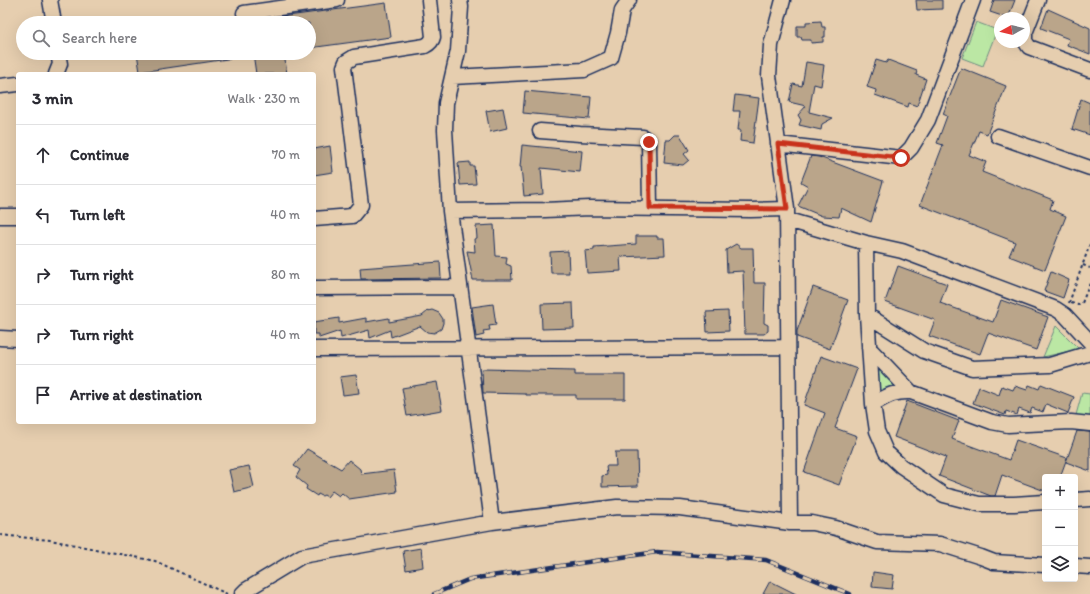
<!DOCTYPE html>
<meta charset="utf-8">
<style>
body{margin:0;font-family:Itim,sans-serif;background:#f2f2f3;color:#2b2b33}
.controls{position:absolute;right:12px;bottom:12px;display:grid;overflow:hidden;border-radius:4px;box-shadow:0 4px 16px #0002}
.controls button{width:36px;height:36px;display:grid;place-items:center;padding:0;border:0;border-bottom:1px solid #e1e1e2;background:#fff;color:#2b2b33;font:20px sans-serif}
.compass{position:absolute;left:994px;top:12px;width:36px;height:36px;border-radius:50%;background:#fff;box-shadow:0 4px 16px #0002;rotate:262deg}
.stop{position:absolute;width:12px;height:12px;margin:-9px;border:3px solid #c8321e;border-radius:50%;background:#fff}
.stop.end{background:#c8321e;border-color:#fff;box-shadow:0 1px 4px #0008}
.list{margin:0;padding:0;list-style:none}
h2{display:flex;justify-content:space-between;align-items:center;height:52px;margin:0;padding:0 16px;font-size:17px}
h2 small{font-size:13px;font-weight:400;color:#7c7c81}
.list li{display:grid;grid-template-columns:26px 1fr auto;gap:12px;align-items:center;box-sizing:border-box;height:60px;padding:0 16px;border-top:1px solid #e1e1e2}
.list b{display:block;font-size:15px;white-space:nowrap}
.list em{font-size:13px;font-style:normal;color:#7c7c81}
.icon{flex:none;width:22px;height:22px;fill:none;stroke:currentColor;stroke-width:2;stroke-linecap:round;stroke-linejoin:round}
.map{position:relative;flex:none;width:1090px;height:594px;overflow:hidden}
.search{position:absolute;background:#fff;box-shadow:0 4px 16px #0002;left:16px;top:16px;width:300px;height:44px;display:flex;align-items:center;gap:10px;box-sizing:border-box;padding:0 14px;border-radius:22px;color:#7c7c81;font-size:15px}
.panel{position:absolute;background:#fff;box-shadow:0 4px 16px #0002;left:16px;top:72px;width:300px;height:352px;border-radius:4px}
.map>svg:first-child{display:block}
</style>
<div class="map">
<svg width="1090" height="594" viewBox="0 0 1090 594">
<rect width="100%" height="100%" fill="#e6ceaf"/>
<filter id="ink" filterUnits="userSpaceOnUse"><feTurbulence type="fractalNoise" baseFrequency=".025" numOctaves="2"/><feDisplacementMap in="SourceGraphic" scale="8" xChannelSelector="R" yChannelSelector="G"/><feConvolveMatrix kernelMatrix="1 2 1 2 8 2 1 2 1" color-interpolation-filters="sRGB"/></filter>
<g filter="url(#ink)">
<!-- green -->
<path fill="#bbe7a4" stroke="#6b8b81" d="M976,22L997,30L983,66L962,58Z
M1056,326L1079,349L1043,357Z
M878,365L901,385L879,393Z
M1082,393L1090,394V418L1076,415Z"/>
<!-- building -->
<path fill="#baa58a" stroke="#1b2f5e" d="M916,0H942V9L917,10Z
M994,0H1015L1008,18L990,12Z
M386,3L391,37L309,48V23H280V17Z
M1048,9L1090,28V54L1067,45L1069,39L1041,28Z
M821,21L822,27H825V37H823V42L811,43V40H802L801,37H797V26H806V22Z
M137,53H233L234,58L140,72Z
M253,53H284L287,74H256Z
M876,60L886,63L888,60L917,71L916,75L926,79L917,106L909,103L908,107L875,95L876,90L867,87Z
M806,62L824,65L821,86L814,84L809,112L833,118L822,124L821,130L799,125L801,120L798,115L806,106L789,102L793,84L802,86Z
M961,68L1006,86L987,134L979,131L969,155L986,162L982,172L1053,200L1050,209L1066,216L1045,270L1009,256L1015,242L920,205L943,145L937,143L947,116L943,114Z
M525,91L591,97L589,119L523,113Z
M735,95L759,98L753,143L740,141L741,130H738L740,111H733Z
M1081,99L1090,103V135L1072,129Z
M503,108L507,128L490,132L486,111Z
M675,135H680L689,150L684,154L689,160L683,165L664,163L666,140H670Z
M522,145L582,151L580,172L541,168L543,194L524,196L521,167H520Z
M330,146L333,172L314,175V149Z
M811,156L819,157L883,181L871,222L841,208L839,217L822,216L798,206L808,186L801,182Z
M470,162V166H474L476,184L460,185L458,163Z
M494,225L496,256L507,257L506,264L511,266L512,280H473L467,251L475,252L474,239L477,238L476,226Z
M636,236H657V238H664L665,255L620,257L621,271L587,273L585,251L594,250V247L636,244Z
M736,244L741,248H753L754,283H765L764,323L768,325V331L764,334H745L743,271L727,272L726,250Z
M568,251L569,273H551L550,252Z
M440,262L441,278L361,279L360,268Z
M898,266L947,284L940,303L993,322L1001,300L1048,317L1036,350L988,333L980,354L929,336L935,320L885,302Z
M1051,272L1069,280L1063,298L1044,291Z
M813,287L848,300L830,349L797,337V331Z
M573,303L574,328L542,329L541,304Z
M493,304L496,325L489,326L490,330L483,331L484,335L476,337L472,307Z
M432,310L439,313L443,319V323L441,329L434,333L427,332L420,326L391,337L390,330L370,338L369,330L341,338L340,331L319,338V334H314V322L339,318V323L366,318V322L389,318V322L422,316L428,311Z
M728,311L729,331L707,332L706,312Z
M821,356L857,369L835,428L857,436L839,485L804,472L825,413L804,405Z
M482,369L575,371V375H625V399H576V395H526V394L483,393Z
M356,375L359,393L343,395L340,377Z
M437,382L442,410L407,416L402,388Z
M1041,384L1074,397L1068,413L1046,404L1043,412L1032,408L1030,413L1019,409L1017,415L1006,411L1005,415L973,403L979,387L999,395L1002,386L1013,390L1015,386L1027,390L1029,385L1039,389Z
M907,401L959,421L952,439L1009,460L1016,440L1067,458L1060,477H1045V491L1002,475L995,496H991L939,476L946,457L894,437Z
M1077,431L1090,432V471L1066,462Z
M307,449L341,469L349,460L360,469L361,474L394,470L397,492L349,499L342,493L339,496L332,491L327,497L324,495L322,496L318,494L317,496L306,489L307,486L296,477L300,470L294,466Z
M615,452H637L638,486L602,487V476L607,475L606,466H616Z
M249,466L254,487L234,492L229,470Z
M421,548L423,567L406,570L403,551Z
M873,572L894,575L892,589L872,587Z
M770,581L796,594H763Z"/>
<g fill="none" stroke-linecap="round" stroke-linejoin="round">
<!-- minor casing -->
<g stroke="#1b2f5e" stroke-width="17">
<path id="minor" d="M50,0L54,23
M460,0L461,7L458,51L446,103L445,130L450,211L492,522
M783,0L771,45L769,76L787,209L790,523
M1038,0L1025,33V41L1029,47L1090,70
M244,13L337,0
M56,74L60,64L58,53
M452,77L584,70L611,58L618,33L622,10L629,0
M0,86L18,84
M540,131L580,134L643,137L649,142L650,208
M998,136L1090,168
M778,144L901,158L911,148L928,120L973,0
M450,211L545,210L590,208L751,210L787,209
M0,216H18
M314,219L352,216L361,205L344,67L346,62L354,57L425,46C429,44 432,42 433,37L429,0
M788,220L866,243L902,251L1056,309L1065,315L1090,342
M866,243L867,315L924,351L972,368L1050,365L1090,353
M314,288L460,287
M867,315L873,404C887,396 894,391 911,392L992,422L1008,425L1071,422L1090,424
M0,338L18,339
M869,348L911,392
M314,349L788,347
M873,404L877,431L886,452L901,466L944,495L979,504H1014L1045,502
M1075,500L1090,499
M1075,566L1090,567
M242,594L246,590L302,556L492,522L617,507L680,508L790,523H812L836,528L877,542L940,544L981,557L994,562L1045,565"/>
</g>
<!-- path -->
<path stroke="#1b2f5e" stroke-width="2" stroke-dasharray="3 3" stroke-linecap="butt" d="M1083,265L1090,268
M1069,303L1090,244
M1071,303L1078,305L1082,303L1090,283
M0,535L50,540L155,561L227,594"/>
<!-- minor -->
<use href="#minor" stroke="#e6ceaf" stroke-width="14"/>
<!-- rail casing -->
<g stroke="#1b2f5e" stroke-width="4.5">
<path id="rail" d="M434,594L470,579L657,552L766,560L850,594"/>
</g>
<!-- rail -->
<use href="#rail" stroke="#e6ceaf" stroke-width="3" stroke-dasharray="9" stroke-linecap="butt"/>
</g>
</g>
<g fill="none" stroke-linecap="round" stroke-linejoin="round" filter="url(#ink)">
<!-- route -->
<path stroke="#c8321e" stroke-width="5" d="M649,142L650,208L787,209L778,144L901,158"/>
</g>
</svg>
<div class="controls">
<button>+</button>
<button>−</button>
<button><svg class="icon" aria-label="layers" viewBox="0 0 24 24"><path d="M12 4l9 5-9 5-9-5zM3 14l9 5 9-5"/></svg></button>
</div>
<svg class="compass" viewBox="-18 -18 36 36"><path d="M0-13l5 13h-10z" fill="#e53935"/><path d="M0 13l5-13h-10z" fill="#7c7c81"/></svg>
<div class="stop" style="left:901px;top:158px"></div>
<div class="stop end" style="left:649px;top:142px"></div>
<div class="search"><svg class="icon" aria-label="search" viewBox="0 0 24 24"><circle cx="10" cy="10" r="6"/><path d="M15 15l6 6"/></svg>Search here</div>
<section class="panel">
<h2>3 min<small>Walk · 230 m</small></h2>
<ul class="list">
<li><svg class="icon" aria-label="ahead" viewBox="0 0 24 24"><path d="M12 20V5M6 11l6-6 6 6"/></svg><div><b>Continue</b></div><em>70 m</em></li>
<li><svg class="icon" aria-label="left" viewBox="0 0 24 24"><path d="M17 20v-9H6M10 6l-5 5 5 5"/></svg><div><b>Turn left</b></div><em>40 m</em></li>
<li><svg class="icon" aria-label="right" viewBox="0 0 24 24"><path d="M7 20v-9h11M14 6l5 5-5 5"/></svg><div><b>Turn right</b></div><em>80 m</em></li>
<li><svg class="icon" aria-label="right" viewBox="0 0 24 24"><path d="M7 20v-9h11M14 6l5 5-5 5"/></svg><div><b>Turn right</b></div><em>40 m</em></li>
<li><svg class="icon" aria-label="arrive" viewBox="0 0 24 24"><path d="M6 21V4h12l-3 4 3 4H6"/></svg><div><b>Arrive at destination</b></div></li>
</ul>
</section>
</div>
